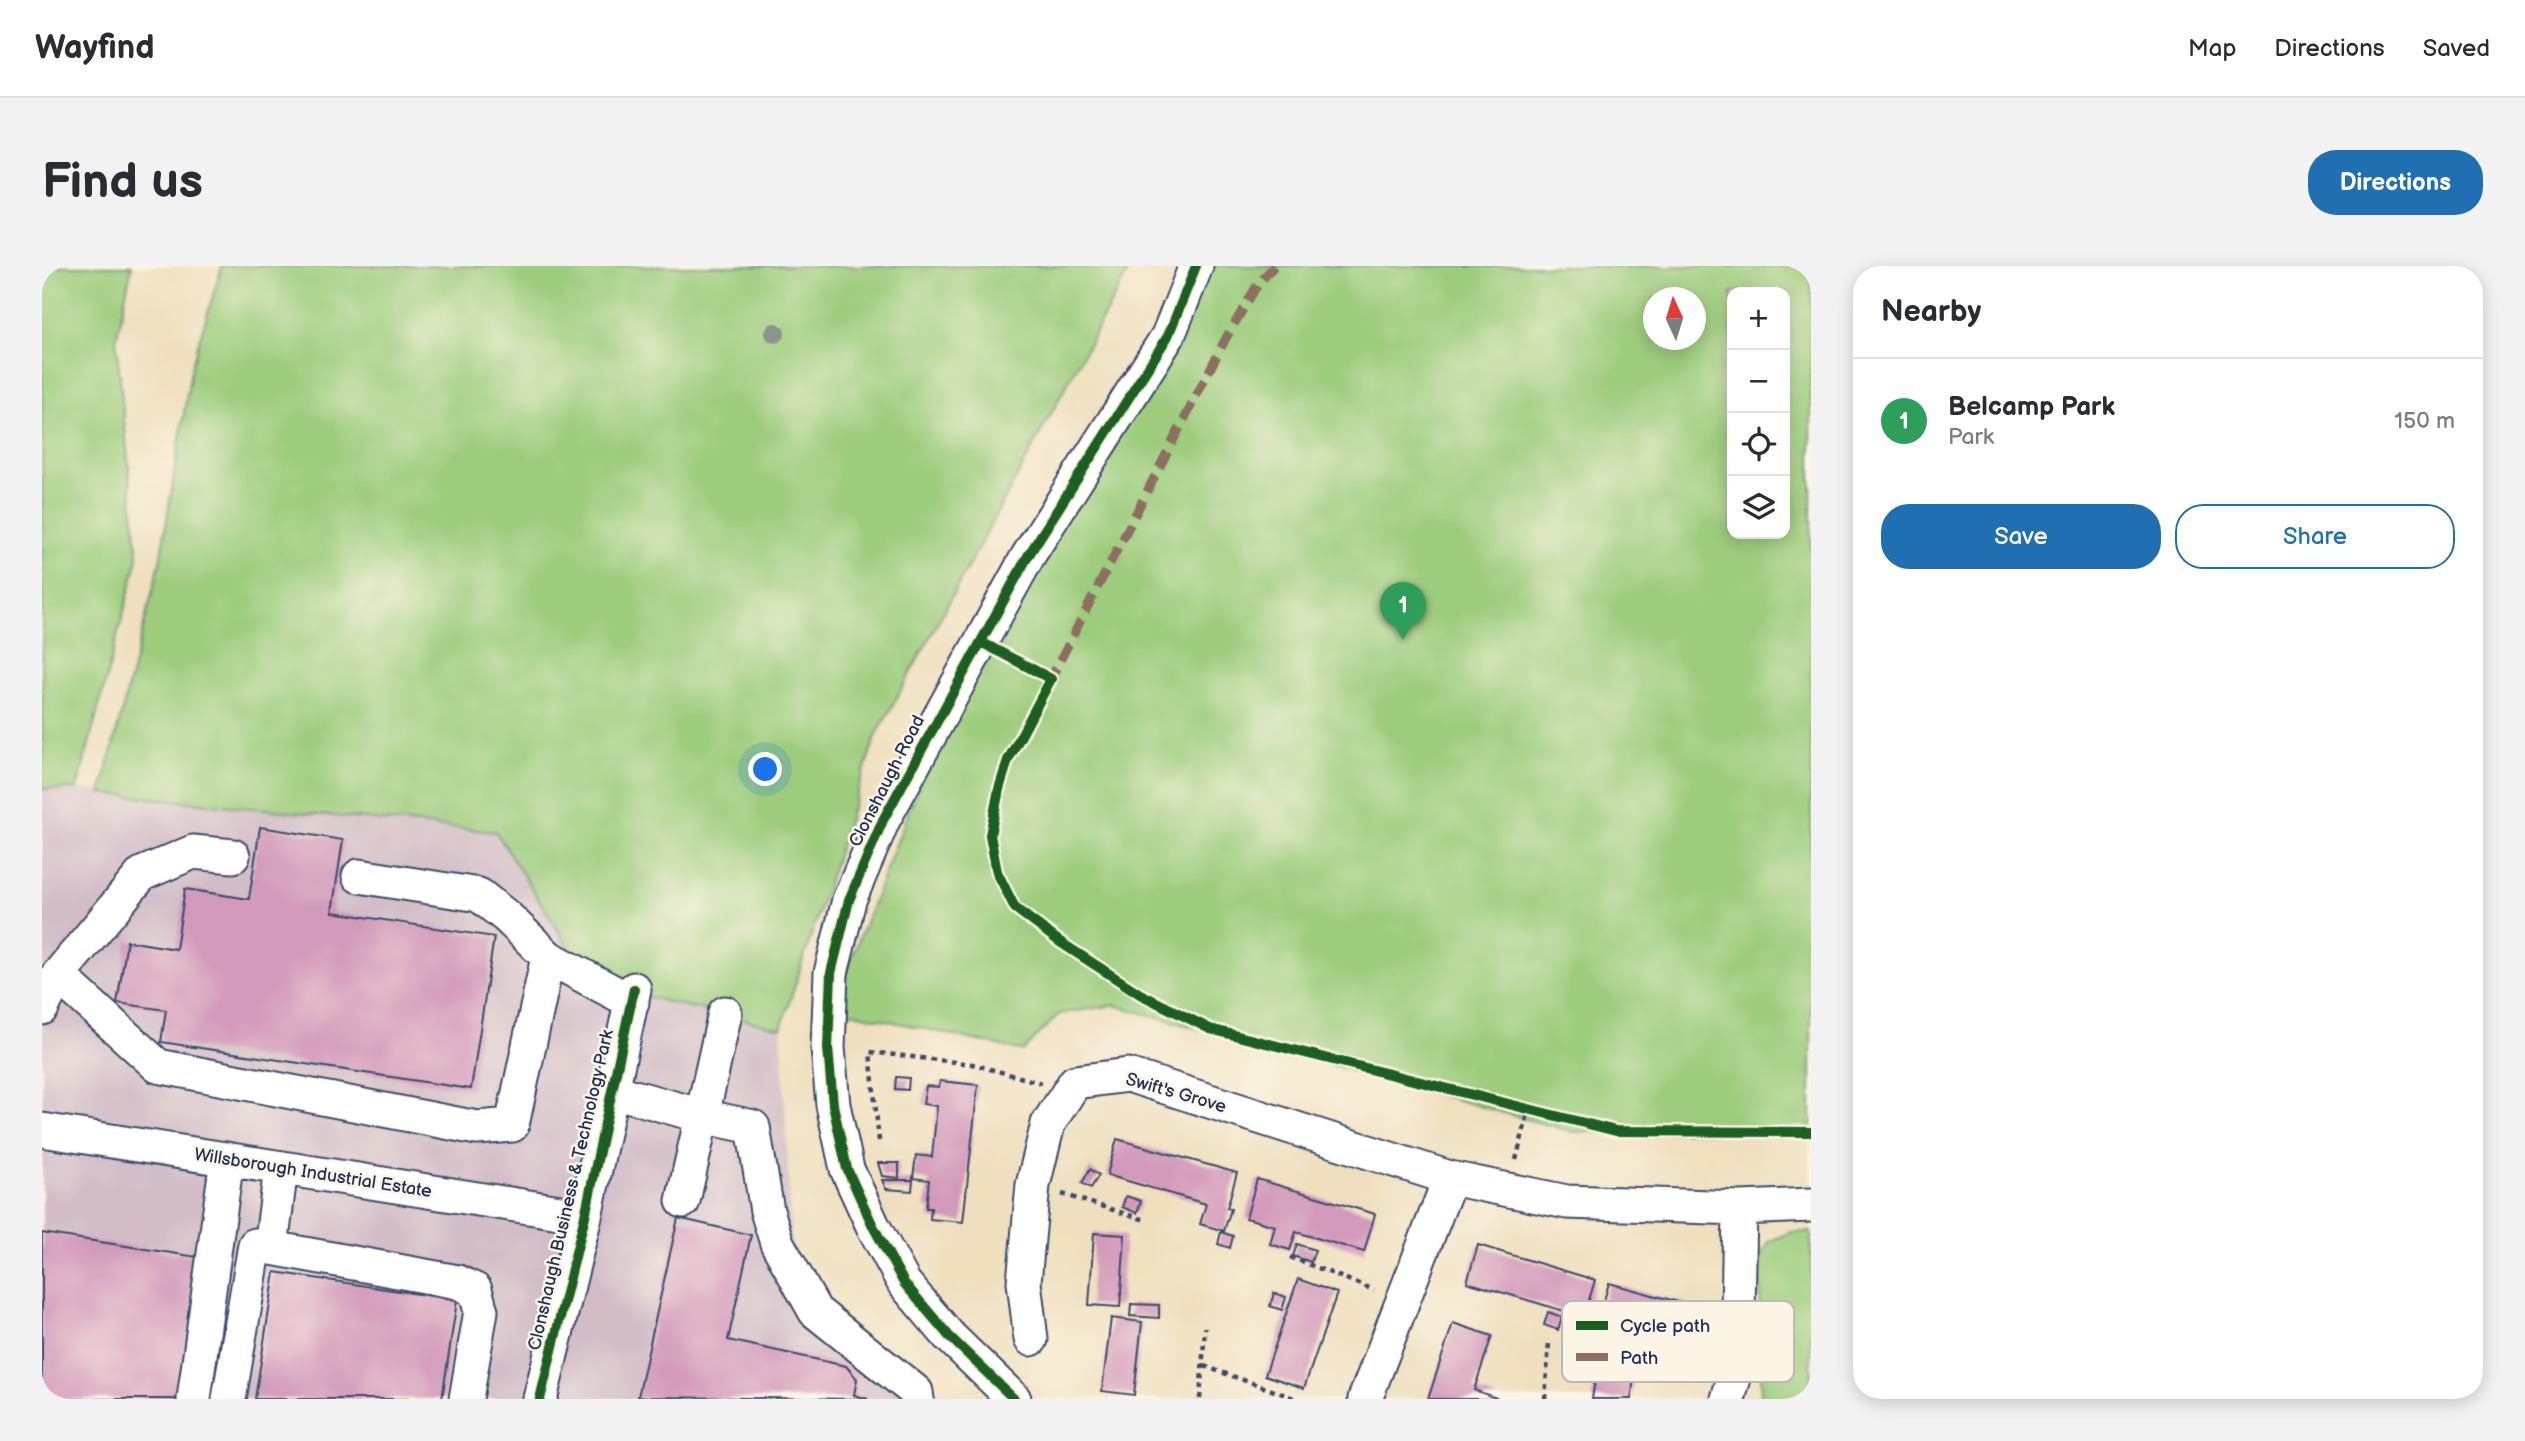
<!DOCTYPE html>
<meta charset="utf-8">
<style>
body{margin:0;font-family:"Balsamiq Sans",sans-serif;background:#f2f2f3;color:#2b2b33}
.controls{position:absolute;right:21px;top:21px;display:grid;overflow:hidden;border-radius:14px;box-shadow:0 4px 18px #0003}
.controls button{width:63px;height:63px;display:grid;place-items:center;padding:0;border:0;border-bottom:2px solid #e1e1e2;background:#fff;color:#2b2b33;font:35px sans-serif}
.compass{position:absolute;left:1601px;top:21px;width:63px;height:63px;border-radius:50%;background:#fff;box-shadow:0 4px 18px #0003;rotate:356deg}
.you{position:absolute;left:724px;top:504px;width:24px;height:24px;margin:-18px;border:5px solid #fff;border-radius:50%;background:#1a73e8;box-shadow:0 0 0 10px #1a73e833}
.badge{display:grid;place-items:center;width:46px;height:46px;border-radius:50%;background:#1f6fb2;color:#fff;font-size:23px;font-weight:700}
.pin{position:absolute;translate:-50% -58px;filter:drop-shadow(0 2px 4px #0008)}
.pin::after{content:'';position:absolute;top:37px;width:24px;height:21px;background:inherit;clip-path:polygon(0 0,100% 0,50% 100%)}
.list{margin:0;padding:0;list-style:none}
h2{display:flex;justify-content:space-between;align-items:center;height:91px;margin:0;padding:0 28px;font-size:30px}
h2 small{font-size:23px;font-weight:400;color:#7c7c81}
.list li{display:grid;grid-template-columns:46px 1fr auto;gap:21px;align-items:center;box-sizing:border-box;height:126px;padding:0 28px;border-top:2px solid #e1e1e2}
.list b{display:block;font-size:26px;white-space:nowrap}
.list p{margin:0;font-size:23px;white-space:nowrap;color:#7c7c81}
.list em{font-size:23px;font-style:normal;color:#7c7c81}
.actions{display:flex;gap:14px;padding:21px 28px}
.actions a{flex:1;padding:16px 0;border:2px solid #1f6fb2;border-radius:28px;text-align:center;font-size:24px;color:#1f6fb2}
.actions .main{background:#1f6fb2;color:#fff}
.icon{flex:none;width:38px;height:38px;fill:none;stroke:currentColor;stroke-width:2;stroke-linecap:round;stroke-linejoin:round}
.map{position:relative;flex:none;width:1769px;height:1133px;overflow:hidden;border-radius:28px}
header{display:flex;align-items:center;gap:42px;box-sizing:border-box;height:98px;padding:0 35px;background:#fff;border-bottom:2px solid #e1e1e2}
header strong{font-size:33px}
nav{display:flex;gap:38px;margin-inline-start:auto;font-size:24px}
.intro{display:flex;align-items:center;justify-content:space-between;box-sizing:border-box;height:168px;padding:0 42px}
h1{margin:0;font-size:49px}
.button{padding:18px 32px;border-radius:28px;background:#1f6fb2;color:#fff;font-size:24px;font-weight:700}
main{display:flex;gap:42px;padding:0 42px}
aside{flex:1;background:#fff;border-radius:28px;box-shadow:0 4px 18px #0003}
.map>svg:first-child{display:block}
</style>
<header>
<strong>Wayfind</strong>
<nav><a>Map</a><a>Directions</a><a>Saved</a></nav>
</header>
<div class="intro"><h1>Find us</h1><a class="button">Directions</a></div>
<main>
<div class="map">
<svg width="1769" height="1133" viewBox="0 0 1769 1133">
<rect width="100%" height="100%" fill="#fcf5e5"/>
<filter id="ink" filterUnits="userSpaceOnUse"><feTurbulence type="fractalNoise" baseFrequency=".0143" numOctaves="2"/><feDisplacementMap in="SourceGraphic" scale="14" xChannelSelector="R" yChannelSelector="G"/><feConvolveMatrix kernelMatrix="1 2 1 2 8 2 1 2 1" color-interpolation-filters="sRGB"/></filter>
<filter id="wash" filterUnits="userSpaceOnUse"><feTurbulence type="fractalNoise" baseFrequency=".00686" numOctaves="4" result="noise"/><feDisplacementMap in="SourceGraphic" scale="28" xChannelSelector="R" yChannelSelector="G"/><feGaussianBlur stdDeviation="1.57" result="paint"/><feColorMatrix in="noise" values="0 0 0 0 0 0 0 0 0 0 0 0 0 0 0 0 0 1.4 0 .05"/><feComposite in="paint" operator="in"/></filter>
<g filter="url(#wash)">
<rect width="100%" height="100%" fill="#efdfbe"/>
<!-- industrial -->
<path fill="#d2bdc7" d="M0,523H35L454,566L550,718L739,762L751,1007L877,1133H0Z"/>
<!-- green -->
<path fill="#9ccc7b" stroke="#5c7e6c" stroke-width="2" fill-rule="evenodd" d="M0,0H90L74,73L96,292L35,523H0Z
M180,0H1089L833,472L739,762L550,718L454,566L59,527L118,296L150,98Z
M1167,0H1769V866H1531L1072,739L1017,748L981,785L790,742L892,481ZM1690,26H1743V268H1690ZM1612,32H1654V74H1612Z
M1750,966H1769V1133H1719L1718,990L1728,975Z"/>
<g id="blocks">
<!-- building -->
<path fill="#d299ba" d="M218,561L301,574L290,646L452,671L429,823L119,776L124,744L75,737L85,675L134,683L143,623L207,633Z
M854,811L867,812L866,824L853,823Z
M898,815L936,819L921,956L888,953L889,942H884L887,914L871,912L874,889L890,891L895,840L881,838L884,820L897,821Z
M1075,873L1195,907L1185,942L1189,943L1182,965L1158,958L1164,938L1065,909Z
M836,897H857V912L840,910Z
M1048,903L1057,909L1049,922L1040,917Z
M1215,913L1333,948L1322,986L1254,966L1248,984L1228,978L1233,960L1204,952Z
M840,914H871L870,925L844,923Z
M1084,930L1099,935L1095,947L1080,941Z
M636,952L709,969L686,1074L804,1100L815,1113L812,1129L826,1133L596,1131Z
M1179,966L1191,970L1188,982L1176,978Z
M0,967L162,992L140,1133H0Z
M1052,967L1083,969L1078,1041L1047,1039Z
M1255,978L1273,984L1269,996L1251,990Z
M1436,979L1553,1014L1542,1051L1425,1016Z
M233,1006L415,1034L400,1133H213Z
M1256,1013L1295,1027L1262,1122L1223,1109Z
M1567,1017L1658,1042L1654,1059L1663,1061L1653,1097L1625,1089L1630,1072L1557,1052Z
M1232,1027L1244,1031L1240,1044L1228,1040Z
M1089,1038L1117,1039V1052L1088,1050Z
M1506,1046L1520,1051L1516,1064L1502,1059Z
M1069,1052L1100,1056L1092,1129L1060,1125Z
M1411,1057L1450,1070L1432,1124L1457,1133H1386Z
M1554,1108L1592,1113L1589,1133H1550Z"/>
</g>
</g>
<g filter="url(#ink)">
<use href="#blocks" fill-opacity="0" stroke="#3b496c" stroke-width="2"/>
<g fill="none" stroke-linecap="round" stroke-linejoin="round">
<!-- minor casing -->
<g stroke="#3b496c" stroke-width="37">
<path id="minor" d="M317,610L437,629L465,651L506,691L590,736
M16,709L116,800L435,862L470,859L506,691
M0,742L16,709L100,608L151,586L191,590
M571,825L660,850L711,861L725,945L735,977L773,1045L874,1126L875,1133
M0,864L543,950
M641,935L683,747
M229,981L239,902
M989,1073L982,1016L991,919L1006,858L1033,816L1086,809L1408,912L1525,936L1698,942L1769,939
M152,1133L185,893
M187,1133L213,979L416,1016L433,1024L439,1045L424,1133
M498,1133L543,950L592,723
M972,1133L907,1070L862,1017L831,960L805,903L791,839L786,782L789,707L807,634L841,554L986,290L1126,70L1154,0
M1323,1133L1408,912
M1686,1133L1695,1101L1698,942"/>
</g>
<!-- path -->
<path stroke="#3b496c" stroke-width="4.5" stroke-dasharray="5 5" stroke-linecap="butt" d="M963,389L1009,413
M837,875L828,786L930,798L999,817
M1474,894L1487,844
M1020,928L1103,954
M1248,991L1332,1024
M1162,1100L1255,1133
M1158,1133L1163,1061
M1503,1133L1507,1076"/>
<!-- minor -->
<use href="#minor" stroke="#fff" stroke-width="33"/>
<!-- quiet -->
<path stroke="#8d6e63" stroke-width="9" stroke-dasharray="18 9" stroke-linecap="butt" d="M1006,418L1184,72L1216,18L1232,0"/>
<!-- cycleway casing -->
<g stroke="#fcf5e5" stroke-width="15">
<path id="cycleway" d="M939,376L1009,413L966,494L957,523L948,569L955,606L973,642L1018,676L1098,728L1168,763L1574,865L1769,866
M498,1133L543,950L592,723
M972,1133L907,1070L862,1017L831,960L805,903L791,839L786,782L789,707L807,634L841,554L986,290L1126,70L1154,0"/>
</g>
<!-- cycleway -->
<use href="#cycleway" stroke="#1b5e20" stroke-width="10"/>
</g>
<!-- trees -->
<circle fill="#8c948d" cx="733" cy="67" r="10"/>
</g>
<g text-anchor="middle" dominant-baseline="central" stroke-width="5" stroke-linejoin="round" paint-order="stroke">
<!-- street labels -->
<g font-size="18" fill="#1b2f5e" stroke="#fcf5e5">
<text transform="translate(845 515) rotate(-63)">Clonshaugh Road</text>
<text transform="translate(1134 827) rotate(16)">Swift's Grove</text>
<text transform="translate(271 907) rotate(9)">Willsborough Industrial Estate</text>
<text transform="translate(529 924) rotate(-77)">Clonshaugh Business &amp; Technology Park</text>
</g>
</g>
<!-- legend -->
<rect x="1520" y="1035" width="232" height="81" rx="10" fill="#fcf5e5" stroke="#b8babc" stroke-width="2"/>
<rect x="1534" y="1055" width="32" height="9" fill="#1b5e20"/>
<rect x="1534" y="1087" width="32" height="8" fill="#8d6e63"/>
<g font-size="19" fill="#1b2f5e">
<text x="1578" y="1066">Cycle path</text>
<text x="1578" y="1098">Path</text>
</g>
</svg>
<div class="controls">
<button>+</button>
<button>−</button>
<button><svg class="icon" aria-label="locate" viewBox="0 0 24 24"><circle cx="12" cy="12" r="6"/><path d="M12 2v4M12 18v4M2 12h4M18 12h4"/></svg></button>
<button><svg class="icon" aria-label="layers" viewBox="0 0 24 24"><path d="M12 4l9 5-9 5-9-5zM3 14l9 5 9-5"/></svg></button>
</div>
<svg class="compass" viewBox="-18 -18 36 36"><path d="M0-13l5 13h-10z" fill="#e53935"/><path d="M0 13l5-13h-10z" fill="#7c7c81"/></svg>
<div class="you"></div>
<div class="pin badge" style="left:1361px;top:374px;background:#2e9e5b">1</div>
</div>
<aside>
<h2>Nearby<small></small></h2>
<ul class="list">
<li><span class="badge" style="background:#2e9e5b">1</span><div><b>Belcamp Park</b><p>Park</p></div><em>150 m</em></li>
</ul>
<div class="actions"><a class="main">Save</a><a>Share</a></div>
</aside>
</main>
